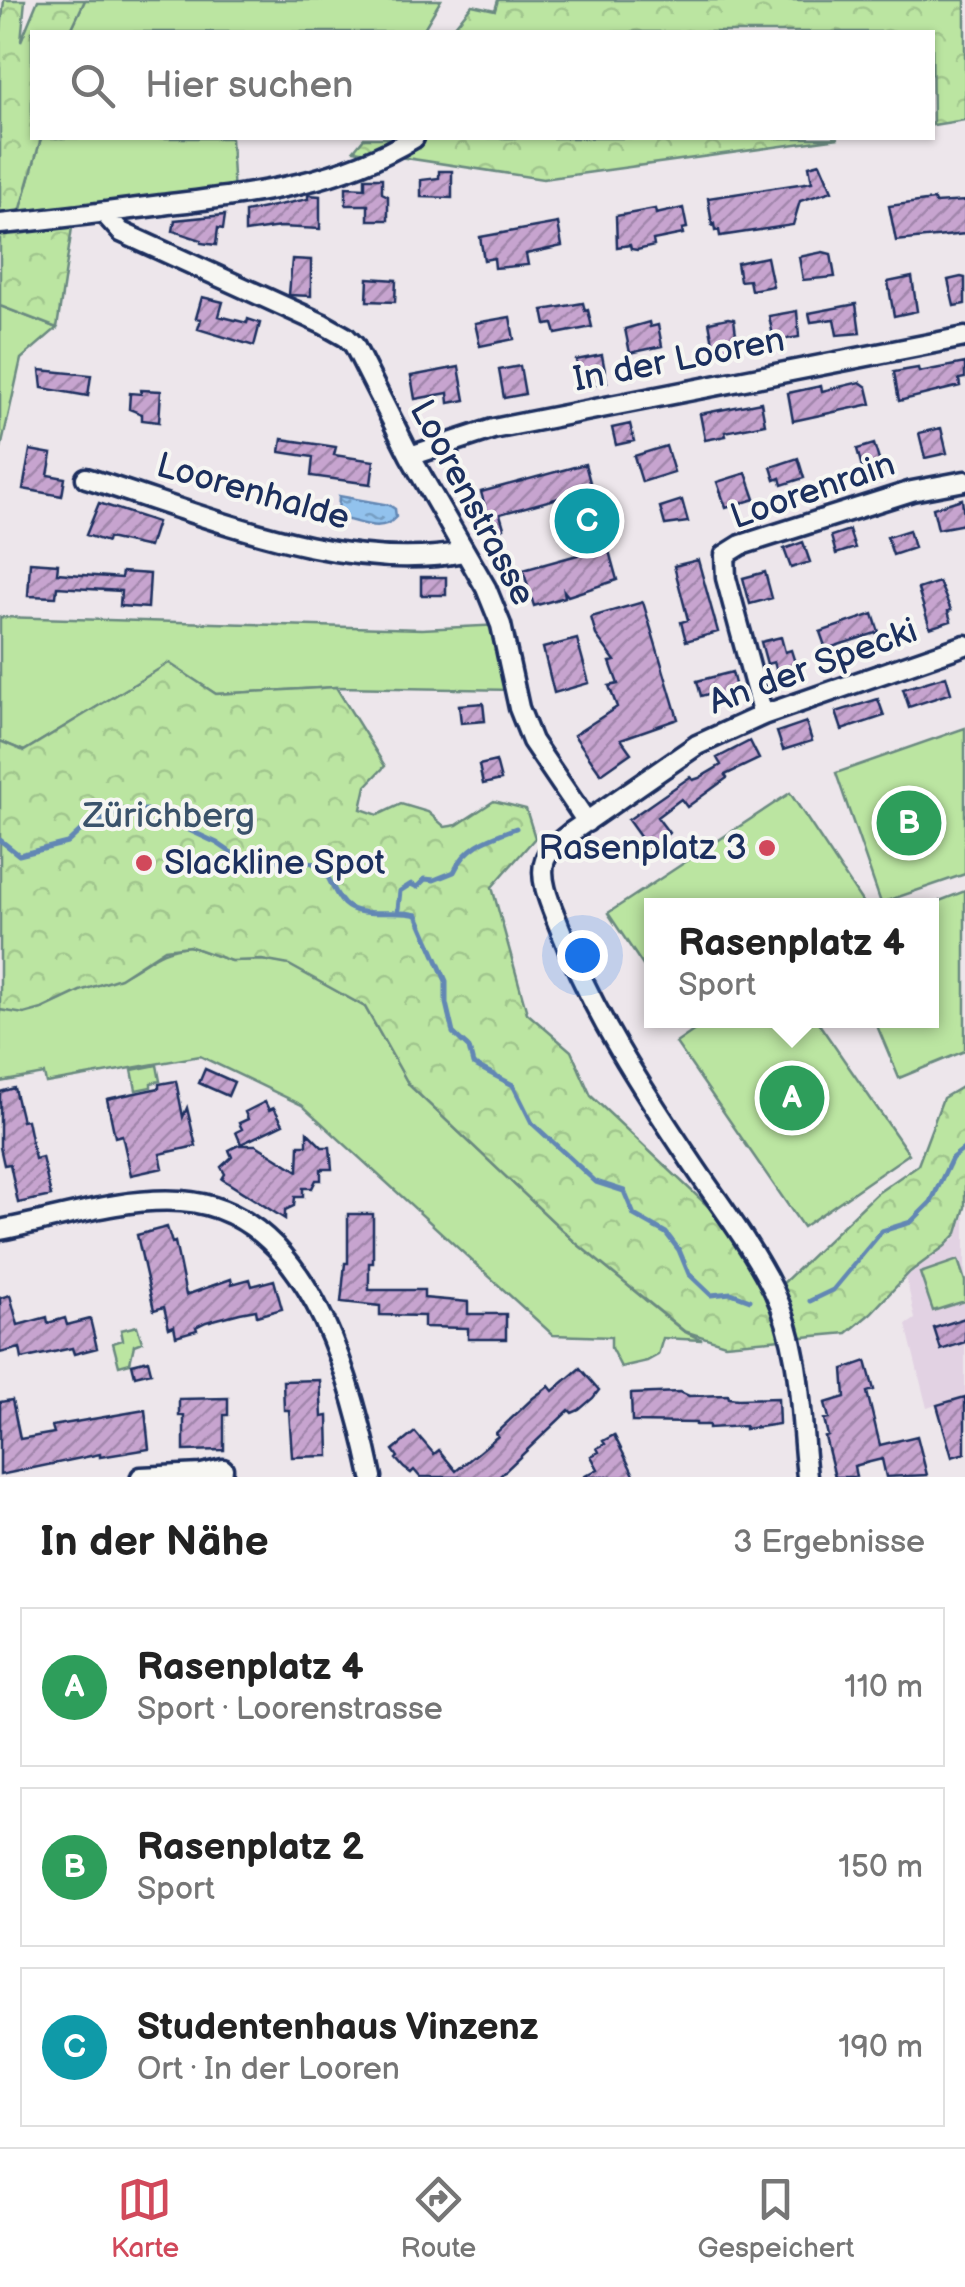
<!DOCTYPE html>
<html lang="de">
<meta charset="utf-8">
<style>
body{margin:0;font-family:"Balsamiq Sans",sans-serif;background:#f6f6f6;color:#222}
.you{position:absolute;left:582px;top:955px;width:35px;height:35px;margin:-25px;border:8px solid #fff;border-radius:50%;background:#1a73e8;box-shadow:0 0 0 15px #1a73e833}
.badge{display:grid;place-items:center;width:65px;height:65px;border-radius:50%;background:#d1495b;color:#fff;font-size:32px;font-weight:700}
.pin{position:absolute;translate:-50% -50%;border:5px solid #fff;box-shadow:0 2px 10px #0006}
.popup{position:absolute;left:644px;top:898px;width:295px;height:130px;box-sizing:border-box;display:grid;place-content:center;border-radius:0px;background:#fff;filter:drop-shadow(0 2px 8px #0005);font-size:32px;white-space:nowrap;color:#767676}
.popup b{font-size:38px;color:#222}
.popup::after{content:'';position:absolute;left:50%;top:100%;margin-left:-20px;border:20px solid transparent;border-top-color:#fff}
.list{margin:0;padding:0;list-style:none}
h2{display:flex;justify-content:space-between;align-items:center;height:130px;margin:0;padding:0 40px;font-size:42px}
h2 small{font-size:32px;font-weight:400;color:#767676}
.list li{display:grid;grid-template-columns:65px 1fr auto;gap:30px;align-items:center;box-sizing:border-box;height:160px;margin:0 20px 20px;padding:0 20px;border:2px solid #e0e0e0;border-radius:0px}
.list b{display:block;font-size:38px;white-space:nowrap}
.list p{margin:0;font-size:32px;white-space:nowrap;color:#767676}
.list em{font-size:32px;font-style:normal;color:#767676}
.icon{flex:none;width:55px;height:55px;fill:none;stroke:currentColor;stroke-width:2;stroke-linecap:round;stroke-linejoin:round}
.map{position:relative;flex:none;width:965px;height:1477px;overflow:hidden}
.search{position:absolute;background:#fff;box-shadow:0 2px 8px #0004;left:30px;right:30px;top:30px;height:110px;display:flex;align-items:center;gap:25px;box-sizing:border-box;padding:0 35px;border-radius:0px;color:#767676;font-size:38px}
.sheet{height:670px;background:#fff}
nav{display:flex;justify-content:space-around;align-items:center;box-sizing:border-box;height:140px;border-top:2px solid #e0e0e0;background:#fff;font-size:28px;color:#767676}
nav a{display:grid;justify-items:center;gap:5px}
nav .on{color:#d1495b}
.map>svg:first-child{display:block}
</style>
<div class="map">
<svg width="965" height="1477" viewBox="0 0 965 1477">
<defs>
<pattern id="forest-crowns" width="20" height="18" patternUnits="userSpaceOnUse" patternTransform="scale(2.5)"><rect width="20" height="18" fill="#bbe5a1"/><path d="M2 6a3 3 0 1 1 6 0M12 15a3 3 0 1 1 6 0" fill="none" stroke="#a0c58d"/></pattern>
<pattern id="water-ripples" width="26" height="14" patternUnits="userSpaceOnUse" patternTransform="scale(2.5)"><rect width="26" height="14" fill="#92c2ed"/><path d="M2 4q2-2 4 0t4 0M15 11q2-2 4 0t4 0" fill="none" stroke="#769ec3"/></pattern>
<pattern id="building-hatch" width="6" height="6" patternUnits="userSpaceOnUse" patternTransform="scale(2.5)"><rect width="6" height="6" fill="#c7a4cf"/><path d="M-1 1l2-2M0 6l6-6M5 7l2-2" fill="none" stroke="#a186ab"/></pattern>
</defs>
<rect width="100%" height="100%" fill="#ede6eb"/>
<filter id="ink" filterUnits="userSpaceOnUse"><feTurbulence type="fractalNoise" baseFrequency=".01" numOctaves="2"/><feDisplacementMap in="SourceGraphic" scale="20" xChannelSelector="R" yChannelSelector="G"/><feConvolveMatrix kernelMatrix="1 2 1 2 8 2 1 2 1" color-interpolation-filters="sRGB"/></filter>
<g filter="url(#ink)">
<!-- built -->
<path fill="#e2d2e3" d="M965,1214V1396L927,1408L906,1325L915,1319L906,1277L956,1238Z"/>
<!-- green -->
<path fill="#bbe5a1" stroke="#6b8a80" stroke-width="2.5" d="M85,0H441L422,32H70Z
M41,138H231L234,196L58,218L20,212Z
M0,306L57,328L21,359L0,453Z
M0,617L422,629L501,625L515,690L336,687L216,694L169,664L24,751L0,741Z
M965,728V874L881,903L836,773Z
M790,793L863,903L858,906H652V979L608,913Z
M965,891V1051L899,1078L875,1021L932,1020V906L929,905Z
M189,946L231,961L262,960L289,964L365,1007L409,1085L576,1243L683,1331L702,1340L663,1338L658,1355L647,1361L621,1367L611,1348V1337L553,1335L302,1105L200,1056L46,1083L44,1074L0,1082V1010C37,1015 49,1005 81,990C96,984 112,982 126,974C152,960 157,950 189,946Z
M708,1021H817L909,1154L803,1227L676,1043Z
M157,1065L160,1081L151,1083V1087L136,1090L132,1070Z
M958,1260L965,1281V1301L933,1311L920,1273Z
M137,1326L142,1342L134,1345L130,1363L119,1366L113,1343L123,1340L121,1330Z"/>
<!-- forest -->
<path fill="url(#forest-crowns)" stroke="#6b8a80" stroke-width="2.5" d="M4,0H25L21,41L38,0H85L70,32H32V138H41L20,212L73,221L57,328L0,306V40Z
M498,0H965V120L933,125L932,32H450L472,5L495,10Z
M364,138H839L543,179L354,150Z
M169,663L216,694L336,687L385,766L366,786L361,809L378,815L401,804L428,812L445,827L457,825L494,801L526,809L535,838L492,887L527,1013L571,1051L591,1096L746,1242L775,1291L876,1194L918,1165L943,1098L965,1085V1207L957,1233L945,1246L910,1272L871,1313L847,1333L725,1344L684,1331L576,1243L409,1085L365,1007L289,965L262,960L231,961L189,946L165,949L120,978L80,991L42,1009L24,1014L0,1010V741L24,751Z"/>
<!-- water -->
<path fill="url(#water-ripples)" stroke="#6287b4" stroke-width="2.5" d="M339,496L389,505L395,509L396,517C380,535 358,520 338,518Z"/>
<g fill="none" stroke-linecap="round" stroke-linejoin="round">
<!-- stream -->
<path stroke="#6287b4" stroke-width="5" d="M0,840L19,855L67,843L80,831L122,810H146L217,843L245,862L265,863L295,857L323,867C329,878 335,895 344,904C361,920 394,908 417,915L446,981V1003L453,1033L469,1048L473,1064L513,1085L532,1123L596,1182L624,1191L634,1215L666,1233L679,1250L689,1274L711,1295L731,1293L750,1300
M398,909L400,891L411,884L417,887L425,879L434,880L454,872C466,845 489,838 516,828
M810,1301L833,1290L882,1231L911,1222L931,1202L952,1158L965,1148"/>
</g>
<!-- building -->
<path fill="url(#building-hatch)" stroke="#1b2f5e" stroke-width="2.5" d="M820,163L832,191L800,201L793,225L720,236L719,230L715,231L714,224L712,225L708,198L812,182L809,166Z
M439,171H452V198L421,197V180L439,178Z
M365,178H382V193L388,196V220H368V205H346V187L365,188Z
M308,195L320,196V229L280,227L245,232V212L308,199Z
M934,200L935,203L965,201V234L896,241L889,206Z
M683,208L687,228L682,229L683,234L653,240L654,246L637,250L631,249L630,245L617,247L616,216L655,209L656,214Z
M225,215L223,229L218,228L216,245L201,243V240L173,231L175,220Z
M558,223L562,246L526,254L528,265L495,268L494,258L484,260L480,237Z
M823,252L831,254L835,277L803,280L799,257Z
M767,257L773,286L751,290L749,280L740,281L737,263Z
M292,259L311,260V296L289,295Z
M912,277L917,311L894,316L888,282Z
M961,277L965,278V304L954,306L948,280Z
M368,278L396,280L395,302L367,301Z
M202,297L223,302L219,316L247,323L248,319L260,323L254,346L198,329L201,319L196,318Z
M583,303L585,311L588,310L592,327L556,334L553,324L546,325L543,310Z
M856,304L860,333L837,335L834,319L811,322L809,313Z
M797,311L799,337L774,341L769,316Z
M510,317L514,339L480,346L475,323Z
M728,318L734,319L738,349L715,354L709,322Z
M649,322L650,327L658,325L662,346L630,353L625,329Z
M602,355L607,382L581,387L576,360Z
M965,363V378L959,379L960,386L899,401L894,372L918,368L919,372Z
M520,366L525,394L504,398L499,370Z
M459,367L465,400L449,403L448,393L415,399L411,376Z
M40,370L91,375L88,396L42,388Z
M860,382L867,387L871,404L793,421L788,393L821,386L822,391Z
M141,390L161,391L159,422L142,420V414L129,409L130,393L141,394Z
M761,402L765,424L725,432L726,436L705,440L700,414Z
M630,424L634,441L616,445L612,428Z
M941,428L947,453L925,458L919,433Z
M282,439L336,447L334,455L374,461L371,484L311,476L313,457L280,452Z
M874,444L883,473L865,478L857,449Z
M666,446L674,472L642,482L634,456Z
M30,450L52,454L48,475L65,478L62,496L23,489Z
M798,458L804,478L782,485L780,478L775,480L771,467Z
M585,464L617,580L568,596L564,591L565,597L534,606L523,570L581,554L566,496L500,514L504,528L492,532L481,492Z
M746,473L755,499L726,508L717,482Z
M962,499L965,524L938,529L933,508Z
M682,500L688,522L665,525L660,507Z
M99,503L157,522L149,547L108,538L107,542L86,535Z
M849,530L855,548L836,554L831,536Z
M909,530L914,548L893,555L887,537Z
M803,542L810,562L791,568L784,549Z
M698,560L718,632L686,641L681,622L688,620L674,566Z
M30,562L58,564L57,573L121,578L122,572L150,574L148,608L120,606L121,591L57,587L56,597L28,596Z
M765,572L772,598L750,604L743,578Z
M421,577H446V595H421Z
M939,582L951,610L948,611L951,621L930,628L918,589Z
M643,602L678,719L621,739L631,753L601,774L574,735L617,707L609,686L618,684L610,662L615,661L596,635L591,617Z
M873,614L879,632L826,649L820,632Z
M781,637L785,652L791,650L796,666L777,672L774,662L767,664L761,642Z
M577,639L589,683L554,693L543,648Z
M732,672L737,692L716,697L715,692L701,696L697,681Z
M946,676L951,693L909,707L903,689Z
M878,699L884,716L842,730L836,712Z
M483,703L485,721L461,723L459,705Z
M806,722L812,741L783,750L777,732Z
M750,741L759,759L725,775L727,778L687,807L681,799L657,817L669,833L648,848L628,820L690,777L693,780L699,778L721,765L717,758Z
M496,761L501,780L483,784L479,765Z
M205,1069L234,1082L228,1096L199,1083Z
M176,1081L183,1117L187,1108L196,1146L160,1154L163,1168L131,1175L122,1135L115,1137L107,1099L159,1088V1084Z
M14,1088L22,1121L27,1120L35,1159L42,1157L51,1196L18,1203L10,1164L4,1165L0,1147V1092Z
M265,1102L269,1110L274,1108L283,1124L241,1144L236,1132L242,1129L239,1123L248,1119L245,1112Z
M307,1132L322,1147H330L332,1169H321V1180H316L312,1188H303V1197H295L294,1206L285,1210V1219L222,1179L225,1174L221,1167L232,1157L229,1150L239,1145H256L298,1171L299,1145H307Z
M348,1214H373V1263H369V1290H424V1298L468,1302V1314H506V1339H468V1328L424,1327V1316L380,1315V1306L341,1302L345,1263H348Z
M167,1227L172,1243L175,1242L186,1295L231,1279L232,1284L250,1279L252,1286L274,1280L282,1309L257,1316L256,1310L240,1313L206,1322L196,1327L197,1330L176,1336L174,1326L169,1328L164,1307L154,1310L137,1235Z
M10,1295L18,1325L47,1317L48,1323L65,1318L67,1325L90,1319L97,1348L74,1354L72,1348L22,1359L20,1348L0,1353V1298Z
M965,1318V1342L941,1350L934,1328Z
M148,1360L151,1372L135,1376L132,1364Z
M866,1361L874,1390L867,1392L880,1445L917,1436L927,1475L886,1477L882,1459L854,1466L856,1477H835L825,1437L828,1436L824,1419L829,1418L825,1403L845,1397L843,1369Z
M580,1368L599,1390L593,1398L579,1410L572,1413L569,1410L499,1477H420L414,1470L411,1473L404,1468L396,1459L398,1457L393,1450L415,1432L434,1454L439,1450L456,1471L498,1436L496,1433L533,1398L549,1386L553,1391Z
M320,1380L322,1417L328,1416L329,1456L292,1457L289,1410H284L283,1381Z
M680,1392L689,1396L728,1395L729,1398L738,1399L778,1398L779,1424L745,1429V1426L709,1428V1425H696V1423L632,1422L631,1394Z
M965,1397V1453L952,1457L937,1405Z
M228,1398V1415H224V1450L184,1451V1416H179V1399Z
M12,1400L20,1439L54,1433L52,1426L145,1410L149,1449L100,1457V1454L0,1475V1402Z
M614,1435L635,1477H583L598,1469L591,1456L599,1452L597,1448L605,1444L603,1441Z"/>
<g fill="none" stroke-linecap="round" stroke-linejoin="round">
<!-- minor casing -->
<g stroke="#1b2f5e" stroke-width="25">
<path id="minor" d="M104,213L121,232L323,324L346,337L354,345L410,456L486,588L501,625L519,708L532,741L587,822
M0,224C54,219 108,212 162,205C251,194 335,186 414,138
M410,456L493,429L965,337
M86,478C203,514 342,576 464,552
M763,715L726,578L725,555L741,545L912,491L965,481
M0,1230C58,1219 121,1197 181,1201C307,1209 351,1376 372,1477
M141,1477L202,1474L223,1469
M807,1477C800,1414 802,1350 774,1291C752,1246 720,1205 692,1163C641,1087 592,1012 559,926C552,908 538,879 545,860C549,848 561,841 570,833L697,745L763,715L965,645"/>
</g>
<!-- minor -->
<use href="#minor" stroke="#f6f6f2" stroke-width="18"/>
</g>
</g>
<!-- markers -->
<g fill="#d1495b" stroke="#f6f6f2" stroke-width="4">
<circle cx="767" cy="848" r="10"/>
<circle cx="144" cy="863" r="10"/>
</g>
<g text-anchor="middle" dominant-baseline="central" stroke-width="8" stroke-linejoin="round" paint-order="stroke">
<!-- street labels -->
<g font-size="35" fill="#1b2f5e" stroke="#f6f6f2">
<text transform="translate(679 360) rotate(-11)">In der Looren</text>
<text transform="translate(813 491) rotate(-19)">Loorenrain</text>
<text transform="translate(253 492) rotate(16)">Loorenhalde</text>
<text transform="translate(472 503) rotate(62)">Loorenstrasse</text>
<text transform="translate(813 667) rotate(-20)">An der Specki</text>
</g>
<!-- park labels -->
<g font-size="35" fill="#3b536b" stroke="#f6f6f2">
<text x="169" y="816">Zürichberg</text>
</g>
<!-- poi labels -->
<g font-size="35" fill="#1b2f5e" stroke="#f6f6f2" text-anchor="end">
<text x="747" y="848">Rasenplatz 3</text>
<text x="164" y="863" text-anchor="start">Slackline Spot</text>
</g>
</g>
</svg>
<div class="you"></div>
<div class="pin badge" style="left:792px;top:1098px;background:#2e9e5b">A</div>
<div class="popup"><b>Rasenplatz 4</b>Sport</div>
<div class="pin badge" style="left:909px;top:823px;background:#2e9e5b">B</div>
<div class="pin badge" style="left:587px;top:521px;background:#0f9aa8">C</div>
<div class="search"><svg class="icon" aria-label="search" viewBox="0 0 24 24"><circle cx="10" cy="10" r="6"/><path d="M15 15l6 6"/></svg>Hier suchen</div>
</div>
<section class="sheet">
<h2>In der Nähe<small>3 Ergebnisse</small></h2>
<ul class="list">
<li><span class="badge" style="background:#2e9e5b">A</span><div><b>Rasenplatz 4</b><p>Sport · Loorenstrasse</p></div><em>110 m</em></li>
<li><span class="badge" style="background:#2e9e5b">B</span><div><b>Rasenplatz 2</b><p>Sport</p></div><em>150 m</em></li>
<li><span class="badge" style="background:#0f9aa8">C</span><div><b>Studentenhaus Vinzenz</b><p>Ort · In der Looren</p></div><em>190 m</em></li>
</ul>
</section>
<nav>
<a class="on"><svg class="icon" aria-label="map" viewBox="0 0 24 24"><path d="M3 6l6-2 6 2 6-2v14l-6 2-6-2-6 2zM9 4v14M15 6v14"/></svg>Karte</a>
<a><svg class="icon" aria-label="directions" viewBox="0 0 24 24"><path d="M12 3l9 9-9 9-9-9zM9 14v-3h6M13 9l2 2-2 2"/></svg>Route</a>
<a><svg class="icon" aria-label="saved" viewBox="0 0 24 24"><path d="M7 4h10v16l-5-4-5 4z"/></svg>Gespeichert</a>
</nav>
